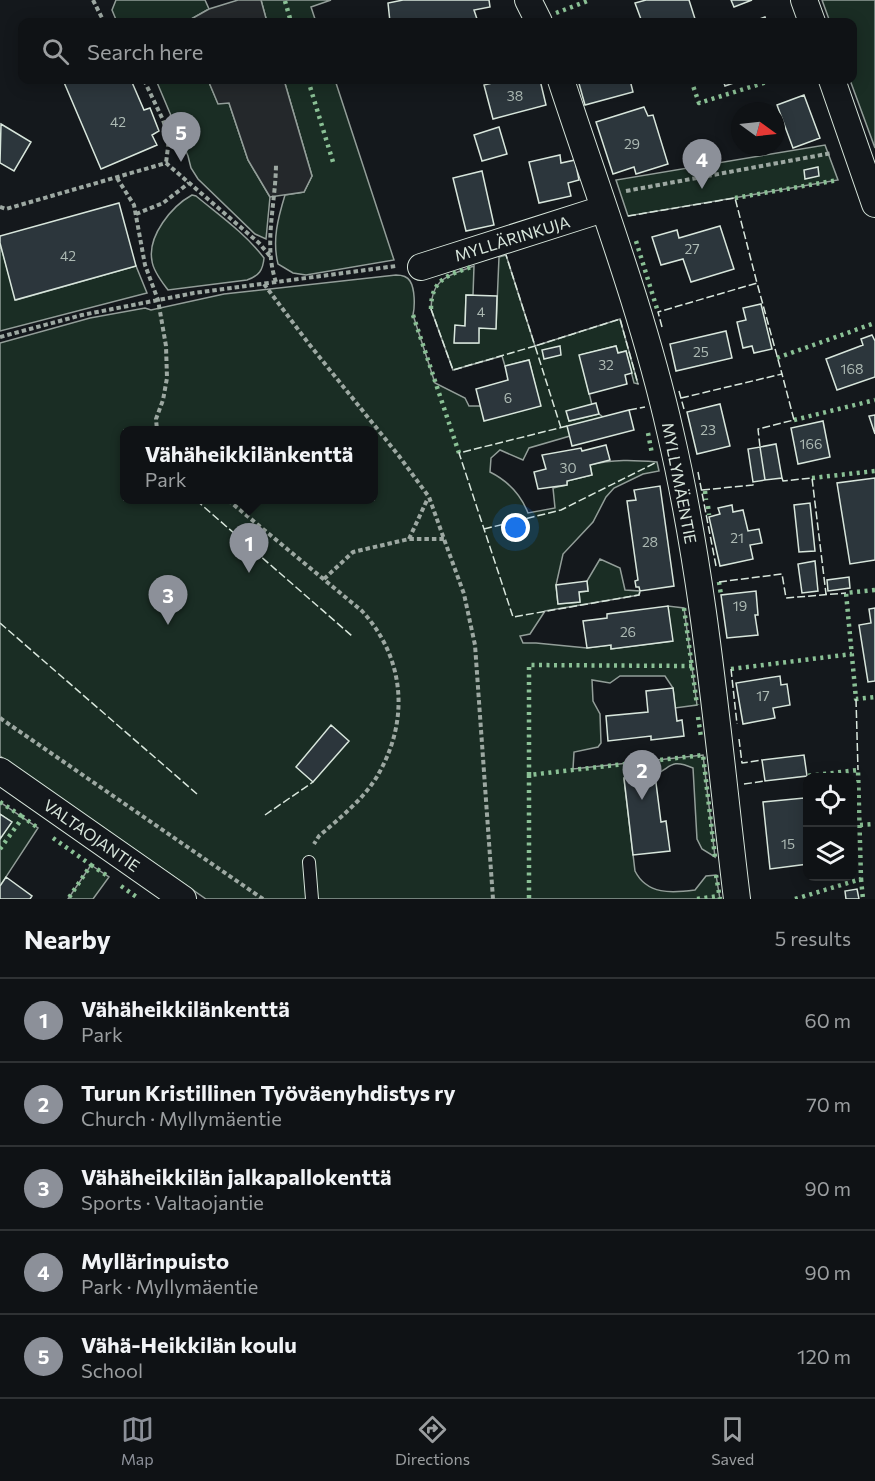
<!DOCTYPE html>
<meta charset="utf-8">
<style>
body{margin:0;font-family:Commissioner,sans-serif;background:#181b1e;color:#f1f3f6}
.controls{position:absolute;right:18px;bottom:18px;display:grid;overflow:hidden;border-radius:12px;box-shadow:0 3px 15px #0003}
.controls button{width:54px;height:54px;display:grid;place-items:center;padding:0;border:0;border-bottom:2px solid #2f3234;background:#0f1215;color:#f1f3f6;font:30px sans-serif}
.compass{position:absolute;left:731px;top:102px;width:54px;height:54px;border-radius:50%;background:#0f1215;box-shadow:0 3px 15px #0003;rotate:105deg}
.you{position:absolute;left:516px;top:528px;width:21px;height:21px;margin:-15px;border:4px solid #fff;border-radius:50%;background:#1a73e8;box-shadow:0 0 0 9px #1a73e833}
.badge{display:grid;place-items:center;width:39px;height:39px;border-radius:50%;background:#8c9099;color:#fff;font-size:20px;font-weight:700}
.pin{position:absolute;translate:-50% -50px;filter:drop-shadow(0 2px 3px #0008)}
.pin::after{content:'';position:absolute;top:32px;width:21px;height:18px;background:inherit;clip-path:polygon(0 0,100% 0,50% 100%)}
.popup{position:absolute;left:120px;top:426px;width:258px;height:78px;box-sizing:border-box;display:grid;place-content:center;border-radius:12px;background:#0f1215;filter:drop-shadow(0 2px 4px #0005);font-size:20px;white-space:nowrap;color:#9b9ea0}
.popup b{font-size:22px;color:#f1f3f6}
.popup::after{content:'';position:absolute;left:50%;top:100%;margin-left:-12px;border:12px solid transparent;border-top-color:#0f1215}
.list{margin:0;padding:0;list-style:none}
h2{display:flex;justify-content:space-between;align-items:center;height:78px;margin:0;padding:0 24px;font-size:26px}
h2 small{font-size:20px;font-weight:400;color:#9b9ea0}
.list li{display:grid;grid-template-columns:39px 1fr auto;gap:18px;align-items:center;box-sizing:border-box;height:84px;padding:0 24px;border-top:2px solid #2f3234}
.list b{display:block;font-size:22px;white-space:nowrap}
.list p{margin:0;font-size:20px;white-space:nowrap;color:#9b9ea0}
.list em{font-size:20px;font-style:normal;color:#9b9ea0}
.icon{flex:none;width:33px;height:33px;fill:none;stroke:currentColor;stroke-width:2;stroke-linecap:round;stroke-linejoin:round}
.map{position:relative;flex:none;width:875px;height:899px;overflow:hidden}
.search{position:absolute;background:#0f1215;box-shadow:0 3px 15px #0003;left:18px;right:18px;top:18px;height:66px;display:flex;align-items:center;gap:15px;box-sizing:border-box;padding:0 21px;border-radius:12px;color:#9b9ea0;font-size:22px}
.sheet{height:498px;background:#0f1215}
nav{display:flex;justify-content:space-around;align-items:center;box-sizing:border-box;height:84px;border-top:2px solid #2f3234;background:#0f1215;font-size:16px;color:#9b9ea0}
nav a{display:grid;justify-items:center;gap:3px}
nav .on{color:#8c9099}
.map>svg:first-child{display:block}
</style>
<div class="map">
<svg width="875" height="899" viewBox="0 0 875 899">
<rect width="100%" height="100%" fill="#14181c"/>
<!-- green -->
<path fill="#1a2d24" stroke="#939e99" stroke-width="1.5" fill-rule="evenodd" d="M116,0H205L209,9L186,22H117L112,10Z
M261,0H331L311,7L316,22H267Z
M822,0H875V148L850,80H852V22H830Z
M156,80H208L218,103H229L248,160L270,197L266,239L255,234L198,179L191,168L188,156Z
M284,80H335L394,260L306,275L293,273L278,264C272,240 278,218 285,195L304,192L312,176Z
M825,145L838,180L628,216L616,180Z
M192,195L196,196C219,215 246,234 264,258C263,270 259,276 247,280L168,290C162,282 153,271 152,261C147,236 172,206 192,195Z
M0,243L16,300L136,266L147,293L0,331Z
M506,255L535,346L620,319L638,384L634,383L626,351L618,353L616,346L580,355L592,405L567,411L569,421L599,414L603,417L570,436L529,448L523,460L500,450L491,458L490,472C508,481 521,495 528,513L555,508L553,488L567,485V481L592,475L590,465C613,459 634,460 657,462L659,471L643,474L614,488L606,497L593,522L563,554L556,585L558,604L580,602L579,592L588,591L587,581L600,559L620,568L625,590L640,591L639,595L545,611L530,634L520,636L523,643H536L587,648L611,645V649L672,641L668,606L684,608L697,705L675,708L673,688L665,676H620L610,683L592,680L593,701L600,714L601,743L598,747L574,752L573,769L703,755L715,857L702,849L697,839L693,768C668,757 671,770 653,775C644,777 633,777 624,779L635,871C647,895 672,893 695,890L706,876L716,875L720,899H206L0,756V343L90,318L145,308L151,310L224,294L396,275C401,275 407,276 410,281C415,289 415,306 413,315L435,383L465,398L469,406H540L529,360L505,366L502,356L453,370L431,309C431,278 449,275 474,266L473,295H466L465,326H455V343H478L479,328H496L499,257ZM124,430H374V500H124Z
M0,802L38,828L0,886V839L11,822L0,814Z
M91,865L109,877L93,899H68Z"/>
<!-- parking -->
<path fill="#24282b" stroke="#939e99" stroke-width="1.5" d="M238,0H261L267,22H186L209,9Z
M208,80H284L312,176L304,192L270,197L248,160L229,103L218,104Z"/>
<!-- building -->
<path fill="#2c363c" stroke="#d8e6dc" stroke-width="1.5" d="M403,0H489L490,7L474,10L478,22H390L388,3Z
M646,0H689L696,22H642L635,3Z
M731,0H752L734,7Z
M765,17L767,22H752Z
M63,80H131L144,110L150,108L159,131L152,135L157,145L101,169Z
M497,80H540L546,105L493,119L484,85L497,82Z
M578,80H630L633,92L585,105Z
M723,80H742L725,86Z
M804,95L820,138L793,148L777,105Z
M644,107L648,116L653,115L668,164L636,174L634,167L613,174L596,122Z
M1,124L31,142L14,171L0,163Z
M499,127L507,154L482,161L474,135Z
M560,155L561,163L575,160L579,180L568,183L571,196L539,203L529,162Z
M818,167L819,176L805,179L804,170Z
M482,171L494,225L466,231L453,178Z
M119,203L136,266L15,300L0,243V236Z
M720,226L734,269L691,282L683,259L661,265L652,237L677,230L679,238Z
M466,295L497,296L496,329L479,328V343H454L455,325L465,326Z
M761,304L772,349L754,353L752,346L743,348L737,322L746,320L743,308Z
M726,331L732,358L676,371L670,344Z
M872,335L875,341V377L837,390L826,359L863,345L861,339Z
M560,346L561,355L544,359L542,350Z
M616,346L618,353L626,351L632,373L625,375L627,384L589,394L579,355Z
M529,360L541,406L484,421L476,389L508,380L505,366Z
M596,403L599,414L569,421L566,411Z
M720,404L730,446L697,454L687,412Z
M629,410L634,430L572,446L567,426Z
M875,415V434L869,416Z
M823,421L830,457L798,464L791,428Z
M776,444L782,478L765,480L760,447Z
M606,445L610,460L590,465L592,475L567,481V485L538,489L534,472L546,469L542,455L581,448L582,451Z
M760,447L765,480L753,482L748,449Z
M875,478V560L850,564L837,483Z
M660,486L674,586L640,591L639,587H636L635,581L638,580L627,501L636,500L634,490Z
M810,503L815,551L799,552L794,505Z
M732,505L733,512L743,510L748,531L759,529L762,543L750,545L753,559L720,566L709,517L720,514L718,508Z
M815,561L818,591L802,593L798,564Z
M849,577L850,588L828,591L827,580Z
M587,581L588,591L579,592L580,602L558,604L556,585Z
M756,591L758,615H755L758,635L727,638L721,595Z
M668,606L673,641L611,649V645L587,648L583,621L607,618V614Z
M875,608V681L868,682L859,625L871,623L869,609Z
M780,676L781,685L787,684L790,705L773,708L775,718L743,724L736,683Z
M673,688L677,721L682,720L684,736L651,740V736L608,741L606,716L648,712L646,691Z
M331,725L349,741L313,782L296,767Z
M804,755L807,776L765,781L762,760Z
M655,775L661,822L666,821L670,851L633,855L624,778Z
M804,798L808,824V864L770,869L763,802Z
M0,814L12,822L0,839Z
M6,877L32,896L30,899H0V886Z
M857,889L859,899H846L845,891Z"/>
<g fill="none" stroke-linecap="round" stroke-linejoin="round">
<!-- lane casing -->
<g stroke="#d8e6dc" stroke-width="14">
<path id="lane" d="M309,862L312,899"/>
</g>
<!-- street casing -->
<g stroke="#d8e6dc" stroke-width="28">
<path id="street" d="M528,0L539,22
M804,0L812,22
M561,80C599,196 643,312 670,431C706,585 718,743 737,899
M832,80L875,204
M421,267L603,209
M0,771L183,899"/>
</g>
<!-- path -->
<path stroke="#9da8a2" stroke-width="4" stroke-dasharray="4.5 3" stroke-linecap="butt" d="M93,0L104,22
M144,80L163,120L169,139L166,163
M117,178L134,205L145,265L158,300L166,346L167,378L163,400L156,419L157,430
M626,191L832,153
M0,207L6,209L166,163L259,243L270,256
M136,214L163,203L189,183
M276,282C263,245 276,203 276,163
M264,284L309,344L399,456L429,497L444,539L464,594L475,645L493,899
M0,337L82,315L194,293L396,266
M228,500L362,611C404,657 410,718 379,773C366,797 340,818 319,836L314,844
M409,539L428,498
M324,579L353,552L409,539H444
M0,718L263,899"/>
<!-- lane -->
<use href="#lane" stroke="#14181c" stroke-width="12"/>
<!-- street -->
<use href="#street" stroke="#14181c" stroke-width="26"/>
<!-- hedge -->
<path stroke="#8ac095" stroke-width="4.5" stroke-dasharray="3 4.5" stroke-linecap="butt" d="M285,1L291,22
M556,13L590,0
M308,80L333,162
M691,80L699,103L773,80
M735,198L838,180
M636,241L658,312
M431,309C431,278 449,275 474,266
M413,315L459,453
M777,358L875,323
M794,420L875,400
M648,433L652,454
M812,478L875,471
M705,491L706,500
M708,506L709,515
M719,582L721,595
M875,590L846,593L856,699L875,697
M684,608L697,705
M692,666L529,665V775L703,755L715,857
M731,669L852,654
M698,717L701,737
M529,775V899
M0,802L23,817
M860,825L875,824
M53,838L91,865L68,899
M0,849L23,817L38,828
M91,865L109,877
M716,875L720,899
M861,879L863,899
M121,886L138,898
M697,899L719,896
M795,899L861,879L858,770L807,776"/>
<!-- fence -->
<path stroke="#d8e6dc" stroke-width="1.5" stroke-dasharray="8 3" stroke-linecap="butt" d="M628,216L735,198L757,283
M431,309L453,370L535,346L506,255
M662,327L658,312L757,283L782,374
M679,391L684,409
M681,398L782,374L794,420L758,429L760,447
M629,410L645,407
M567,426L459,453L513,617L639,595L640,591
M561,428L535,346L620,319L638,384
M698,472L716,566
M782,478L783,481L812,478L826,594
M702,490L753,485V482
M196,500L352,636
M484,529L561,510L657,462
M719,582L782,574L786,598L846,593
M0,623L197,794
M731,669L737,724
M856,699L858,770
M739,739L742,763L762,760
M744,784L765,781
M265,815L313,782"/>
</g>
<g text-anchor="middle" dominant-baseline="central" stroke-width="4.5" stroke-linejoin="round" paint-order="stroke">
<!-- number labels -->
<g font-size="14" fill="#adbab4">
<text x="515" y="95">38</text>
<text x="118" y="121">42</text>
<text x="632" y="143">29</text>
<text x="692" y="248">27</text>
<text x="68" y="255">42</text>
<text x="481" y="311">4</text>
<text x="701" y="351">25</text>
<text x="606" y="364">32</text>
<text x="852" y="368">168</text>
<text x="508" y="397">6</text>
<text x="708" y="429">23</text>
<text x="811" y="443">166</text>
<text x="568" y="467">30</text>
<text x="737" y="537">21</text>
<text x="650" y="541">28</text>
<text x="740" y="605">19</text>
<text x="628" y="631">26</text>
<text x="763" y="695">17</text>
<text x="788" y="843">15</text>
</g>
<!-- street labels -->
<g font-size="16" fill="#d8e6dc" stroke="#14181c">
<text transform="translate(512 238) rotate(-17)">MYLLÄRINKUJA</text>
<text transform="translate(680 483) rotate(79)">MYLLYMÄENTIE</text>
<text transform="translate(92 835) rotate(35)">VALTAOJANTIE</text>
</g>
</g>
</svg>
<div class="controls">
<button><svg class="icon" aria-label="locate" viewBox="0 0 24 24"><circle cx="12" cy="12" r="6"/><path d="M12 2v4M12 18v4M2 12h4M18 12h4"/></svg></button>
<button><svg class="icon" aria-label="layers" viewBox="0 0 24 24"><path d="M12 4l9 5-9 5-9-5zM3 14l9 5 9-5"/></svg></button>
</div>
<svg class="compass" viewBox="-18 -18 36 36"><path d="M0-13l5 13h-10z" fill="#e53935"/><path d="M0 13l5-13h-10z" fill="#9b9ea0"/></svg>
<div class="you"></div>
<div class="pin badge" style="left:249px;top:573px">1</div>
<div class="popup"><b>Vähäheikkilänkenttä</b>Park</div>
<div class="pin badge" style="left:642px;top:800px">2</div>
<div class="pin badge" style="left:168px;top:625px">3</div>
<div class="pin badge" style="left:702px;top:189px">4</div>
<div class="pin badge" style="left:181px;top:162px">5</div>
<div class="search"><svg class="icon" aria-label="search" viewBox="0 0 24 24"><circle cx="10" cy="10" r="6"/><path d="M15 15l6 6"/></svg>Search here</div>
</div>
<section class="sheet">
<h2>Nearby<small>5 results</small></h2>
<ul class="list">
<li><span class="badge">1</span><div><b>Vähäheikkilänkenttä</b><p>Park</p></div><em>60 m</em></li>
<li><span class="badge">2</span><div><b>Turun Kristillinen Työväenyhdistys ry</b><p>Church · Myllymäentie</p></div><em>70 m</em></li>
<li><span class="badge">3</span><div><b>Vähäheikkilän jalkapallokenttä</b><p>Sports · Valtaojantie</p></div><em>90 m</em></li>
<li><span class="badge">4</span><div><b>Myllärinpuisto</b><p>Park · Myllymäentie</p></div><em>90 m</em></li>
<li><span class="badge">5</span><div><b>Vähä-Heikkilän koulu</b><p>School</p></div><em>120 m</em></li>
</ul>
</section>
<nav>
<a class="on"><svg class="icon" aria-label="map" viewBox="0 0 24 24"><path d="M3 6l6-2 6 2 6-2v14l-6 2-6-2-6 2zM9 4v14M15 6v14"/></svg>Map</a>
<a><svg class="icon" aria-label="directions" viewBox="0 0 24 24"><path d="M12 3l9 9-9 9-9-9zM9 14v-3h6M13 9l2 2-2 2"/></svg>Directions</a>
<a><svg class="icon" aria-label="saved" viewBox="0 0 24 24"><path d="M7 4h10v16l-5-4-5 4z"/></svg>Saved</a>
</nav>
